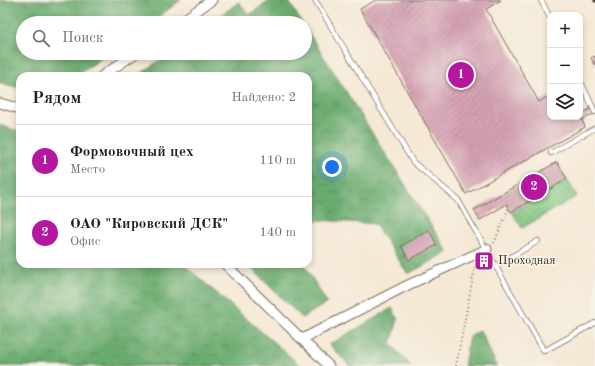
<!DOCTYPE html>
<html lang="ru">
<meta charset="utf-8">
<style>
body{margin:0;font-family:"Old Standard TT",serif;background:#f2f2f2;color:#202124}
.controls{position:absolute;right:12px;top:12px;display:grid;overflow:hidden;border-radius:8px;box-shadow:0 2px 6px #0003}
.controls button{width:36px;height:36px;display:grid;place-items:center;padding:0;border:0;border-bottom:1px solid #e0e0e0;background:#fff;color:#202124;font:20px sans-serif}
.you{position:absolute;left:332px;top:167px;width:14px;height:14px;margin:-10px;border:3px solid #fff;border-radius:50%;background:#1a73e8;box-shadow:0 0 0 6px #1a73e833}
.badge{display:grid;place-items:center;width:26px;height:26px;border-radius:50%;background:#b5179e;color:#fff;font-size:13px;font-weight:700}
.pin{position:absolute;translate:-50% -50%;border:2px solid #fff;box-shadow:0 1px 4px #0006}
.list{margin:0;padding:0;list-style:none}
h2{display:flex;justify-content:space-between;align-items:center;height:52px;margin:0;padding:0 16px;font-size:17px}
h2 small{font-size:13px;font-weight:400;color:#757577}
.list li{display:grid;grid-template-columns:26px 1fr auto;gap:12px;align-items:center;box-sizing:border-box;height:72px;padding:0 16px;border-top:1px solid #e0e0e0}
.list b{display:block;font-size:15px;white-space:nowrap}
.list p{margin:0;font-size:13px;white-space:nowrap;color:#757577}
.list em{font-size:13px;font-style:normal;color:#757577}
.icon{flex:none;width:22px;height:22px;fill:none;stroke:currentColor;stroke-width:2;stroke-linecap:round;stroke-linejoin:round}
.map{position:relative;flex:none;width:595px;height:366px;overflow:hidden}
.search{position:absolute;background:#fff;box-shadow:0 2px 6px #0003;left:16px;top:16px;width:296px;height:44px;display:flex;align-items:center;gap:10px;box-sizing:border-box;padding:0 14px;border-radius:22px;color:#757577;font-size:15px}
.panel{position:absolute;background:#fff;box-shadow:0 2px 6px #0003;left:16px;top:72px;width:296px;height:196px;border-radius:12px}
.map>svg:first-child{display:block}
</style>
<div class="map">
<svg width="595" height="366" viewBox="0 0 595 366">
<defs>
<pattern id="grass-dots" width="8" height="8" patternUnits="userSpaceOnUse"><rect width="8" height="8" fill="#82c680"/><path d="M2 2h.1M6 6h.1" fill="none" stroke="#6ca168" stroke-width="1.8" stroke-linecap="round"/></pattern>
<pattern id="forest-crowns" width="20" height="18" patternUnits="userSpaceOnUse"><rect width="20" height="18" fill="#69ab6e"/><path d="M2 6a3 3 0 1 1 6 0M12 15a3 3 0 1 1 6 0" fill="none" stroke="#588b5a"/></pattern>
<pattern id="building-hatch" width="6" height="6" patternUnits="userSpaceOnUse"><rect width="6" height="6" fill="#d5a1b4"/><path d="M-1 1l2-2M0 6l6-6M5 7l2-2" fill="none" stroke="#ae8392"/></pattern>
</defs>
<rect width="100%" height="100%" fill="#f7f3e8"/>
<filter id="ink" filterUnits="userSpaceOnUse"><feTurbulence type="fractalNoise" baseFrequency=".025" numOctaves="2"/><feDisplacementMap in="SourceGraphic" scale="8" xChannelSelector="R" yChannelSelector="G"/><feConvolveMatrix kernelMatrix="1 2 1 2 8 2 1 2 1" color-interpolation-filters="sRGB"/></filter>
<filter id="wash" filterUnits="userSpaceOnUse"><feTurbulence type="fractalNoise" baseFrequency=".012" numOctaves="4" result="noise"/><feDisplacementMap in="SourceGraphic" scale="16" xChannelSelector="R" yChannelSelector="G"/><feGaussianBlur stdDeviation="0.9" result="paint"/><feColorMatrix in="noise" values="0 0 0 0 0 0 0 0 0 0 0 0 0 0 0 0 0 1.4 0 .05"/><feComposite in="paint" operator="in"/></filter>
<g filter="url(#wash)">
<rect width="100%" height="100%" fill="#f5e8d4"/>
<!-- grass -->
<path fill="url(#grass-dots)" stroke="#5e784f" d="M567,180L577,196L522,228L512,212Z"/>
<!-- forest -->
<path fill="url(#forest-crowns)" stroke="#526a46" d="M0,0H181L150,23H23V53H108L77,76H20V88L0,83Z
M271,0H288L302,23H210L239,2L249,15Z
M305,27L448,252L408,274L375,224L319,220L308,226V76H138L169,53H305Z
M0,125L20,132V264H183L301,366H0Z
M247,264H304L327,303L302,318Z
M392,308L398,319L391,344L411,366H350L329,345Z
M480,330L497,366H464L469,336Z"/>
<g id="blocks">
<!-- building -->
<path fill="url(#building-hatch)" d="M376,0H501L486,9L539,102L550,95V117H580V115L595,106V113L582,120L585,127L466,194L360,9Z
M595,56V65L591,58Z
M557,162L567,179L511,212L507,204L480,220L474,210Z
M429,230L437,245L409,260L401,246Z
M485,255L490,263L483,266L479,259Z"/>
</g>
</g>
<g filter="url(#ink)">
<use href="#blocks" fill-opacity="0" stroke="#7c6c5e" stroke-width="1"/>
<g fill="none" stroke-linecap="round" stroke-linejoin="round">
<!-- lane casing -->
<g stroke="#7c6c5e" stroke-width="6">
<path id="lane" d="M315,0L413,162L458,200L544,351L595,323
M541,0L550,18
M580,80L595,112
M551,153L595,128
M496,266L538,241"/>
</g>
<!-- street casing -->
<g stroke="#7c6c5e" stroke-width="11">
<path id="street" d="M179,23L212,0
M102,76L136,53
M0,103L20,109
M225,264L329,366
M302,339L408,285L487,249"/>
</g>
<!-- path -->
<path stroke="#7c6c5e" stroke-width="2" stroke-dasharray="1 3" stroke-linecap="butt" d="M494,243L509,207
M456,366L475,267L481,263"/>
<!-- lane -->
<use href="#lane" stroke="#fff" stroke-width="4.5"/>
<!-- street -->
<use href="#street" stroke="#fff" stroke-width="9"/>
<!-- rail -->
<path stroke="#3b2a1e" stroke-width="3" d="M595,0V1"/>
</g>
</g>
<!-- icons -->
<defs>
<g id="building-square" transform="scale(1)"><rect x="-9" y="-9" width="18" height="18" rx="4" fill="#b5179e" stroke="#f7f3e8"/><path d="M-4-6H4V6H1V3H-1V6H-4ZM-2.5-4.3h1.7v1.8h-1.7ZM.8-4.3h1.7v1.8H.8ZM-2.5-1h1.7V.8h-1.7ZM.8-1h1.7V.8H.8Z" fill="#fff"/></g>
</defs>
<g fill-rule="evenodd">
<use href="#building-square" x="484" y="261"/>
</g>
<g text-anchor="middle" dominant-baseline="central" stroke-width="3.5" stroke-linejoin="round" paint-order="stroke">
<!-- poi labels -->
<g font-size="12" fill="#3b2a1e" stroke="#f7f3e8" text-anchor="start">
<text x="498" y="261">Проходная</text>
</g>
</g>
</svg>
<div class="controls">
<button>+</button>
<button>−</button>
<button><svg class="icon" aria-label="layers" viewBox="0 0 24 24"><path d="M12 4l9 5-9 5-9-5zM3 14l9 5 9-5"/></svg></button>
</div>
<div class="you"></div>
<div class="pin badge" style="left:461px;top:75px">1</div>
<div class="pin badge" style="left:534px;top:187px">2</div>
<div class="search"><svg class="icon" aria-label="search" viewBox="0 0 24 24"><circle cx="10" cy="10" r="6"/><path d="M15 15l6 6"/></svg>Поиск</div>
<section class="panel">
<h2>Рядом<small>Найдено: 2</small></h2>
<ul class="list">
<li><span class="badge">1</span><div><b>Формовочный цех</b><p>Место</p></div><em>110 m</em></li>
<li><span class="badge">2</span><div><b>ОАО &quot;Кировский ДСК&quot;</b><p>Офис</p></div><em>140 m</em></li>
</ul>
</section>
</div>
